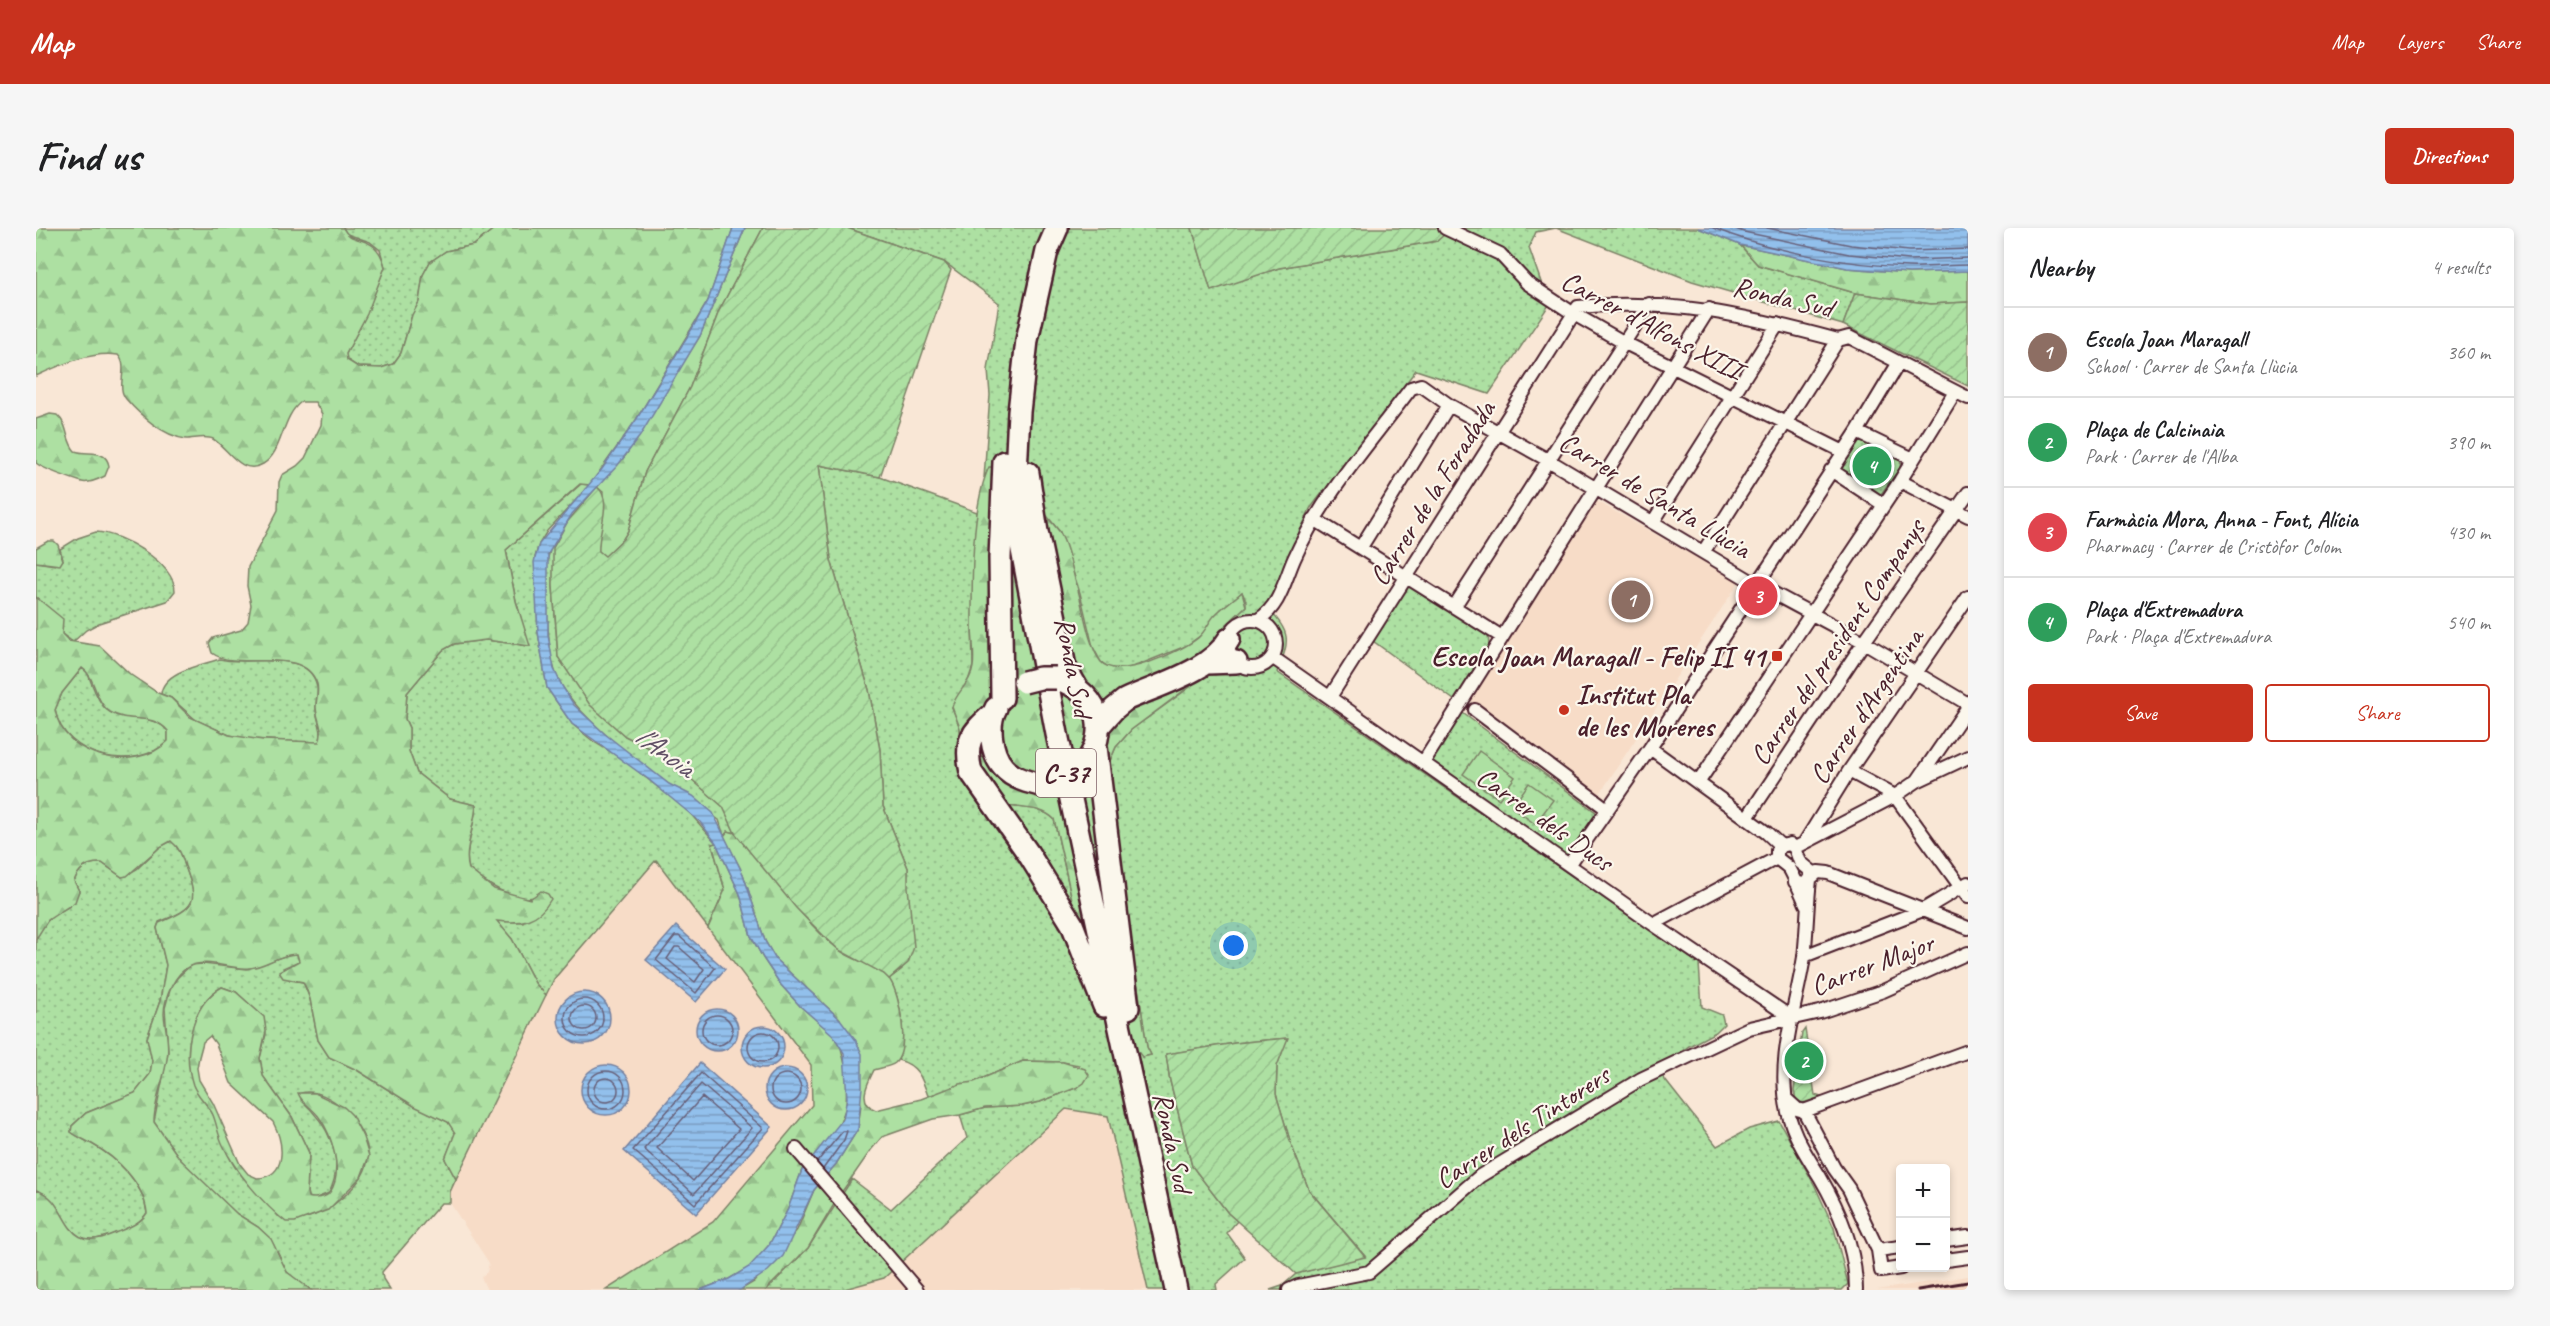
<!DOCTYPE html>
<meta charset="utf-8">
<style>
body{margin:0;font-family:Caveat,sans-serif;background:#f6f6f6;color:#202124}
.controls{position:absolute;right:18px;bottom:18px;display:grid;overflow:hidden;border-radius:6px;box-shadow:0 3px 9px #0003}
.controls button{width:54px;height:54px;display:grid;place-items:center;padding:0;border:0;border-bottom:2px solid #e0e0e0;background:#fff;color:#202124;font:30px sans-serif}
.you{position:absolute;left:1198px;top:718px;width:21px;height:21px;margin:-15px;border:4px solid #fff;border-radius:50%;background:#1a73e8;box-shadow:0 0 0 9px #1a73e833}
.badge{display:grid;place-items:center;width:39px;height:39px;border-radius:50%;background:#c8321e;color:#fff;font-size:20px;font-weight:700}
.pin{position:absolute;translate:-50% -50%;border:3px solid #fff;box-shadow:0 2px 6px #0006}
.list{margin:0;padding:0;list-style:none}
h2{display:flex;justify-content:space-between;align-items:center;height:78px;margin:0;padding:0 24px;font-size:26px}
h2 small{font-size:20px;font-weight:400;color:#757577}
.list li{display:grid;grid-template-columns:39px 1fr auto;gap:18px;align-items:center;box-sizing:border-box;height:90px;padding:0 24px;border-top:2px solid #e0e0e0}
.list b{display:block;font-size:22px;white-space:nowrap}
.list p{margin:0;font-size:20px;white-space:nowrap;color:#757577}
.list em{font-size:20px;font-style:normal;color:#757577}
.actions{display:flex;gap:12px;padding:18px 24px}
.actions a{flex:1;padding:14px 0;border:2px solid #c8321e;border-radius:6px;text-align:center;font-size:21px;color:#c8321e}
.actions .main{background:#c8321e;color:#fff}
.map{position:relative;flex:none;width:1932px;height:1062px;overflow:hidden;border-radius:6px}
header{display:flex;align-items:center;gap:36px;box-sizing:border-box;height:84px;padding:0 30px;background:#c8321e;color:#fff}
header strong{font-size:28px}
nav{display:flex;gap:33px;margin-inline-start:auto;font-size:21px}
.intro{display:flex;align-items:center;justify-content:space-between;box-sizing:border-box;height:144px;padding:0 36px}
h1{margin:0;font-size:42px}
.button{padding:15px 27px;border-radius:6px;background:#c8321e;color:#fff;font-size:21px;font-weight:700}
main{display:flex;gap:36px;padding:0 36px}
aside{flex:1;background:#fff;border-radius:6px;box-shadow:0 3px 9px #0003}
.map>svg:first-child{display:block}
</style>
<header>
<strong>Map</strong>
<nav><a>Map</a><a>Layers</a><a>Share</a></nav>
</header>
<div class="intro"><h1>Find us</h1><a class="button">Directions</a></div>
<main>
<div class="map">
<svg width="1932" height="1062" viewBox="0 0 1932 1062">
<defs>
<pattern id="grass-dots" width="8" height="8" patternUnits="userSpaceOnUse" patternTransform="scale(1.5)"><rect width="8" height="8" fill="#ade0a2"/><path d="M2 2h.1M6 6h.1" fill="none" stroke="#96c08c" stroke-width="1.8" stroke-linecap="round"/></pattern>
<pattern id="forest-firs" width="22" height="20" patternUnits="userSpaceOnUse" patternTransform="scale(1.5)"><rect width="22" height="20" fill="#ade0a2"/><path d="M5 1l3.5 6h-7zM16 11l3.5 6h-7z" fill="#96c08c"/></pattern>
<pattern id="garden-furrows" width="10" height="10" patternUnits="userSpaceOnUse" patternTransform="scale(1.5)"><rect width="10" height="10" fill="#ade0a2"/><path d="M-1 1l2-2M0 10L10 0M9 11l2-2" fill="none" stroke="#96c08c"/></pattern>
<pattern id="water-rules" width="6" height="5" patternUnits="userSpaceOnUse" patternTransform="scale(1.5)"><rect width="6" height="5" fill="#92c0ec"/><path d="M0 2.5h6" fill="none" stroke="#799bbf"/></pattern>
</defs>
<rect width="100%" height="100%" fill="#f9e7d6"/>
<filter id="ink" filterUnits="userSpaceOnUse"><feTurbulence type="fractalNoise" baseFrequency=".0167" numOctaves="2"/><feDisplacementMap in="SourceGraphic" scale="12" xChannelSelector="R" yChannelSelector="G"/><feConvolveMatrix kernelMatrix="1 2 1 2 8 2 1 2 1" color-interpolation-filters="sRGB"/></filter>
<g filter="url(#ink)">
<!-- built -->
<path fill="#f7dcc7" d="M1559,272L1703,354L1555,579L1434,488L1440,477L1432,471L1488,389Z
M621,632L776,837V877L677,994L570,1062H451L445,1049L451,1044L453,1035L414,975V964L518,751Z
M1030,881L1072,888L1112,1062H805L848,1050Z
M1932,1048V1062H1841Z"/>
<!-- grass -->
<path fill="url(#grass-dots)" stroke="#7c8066" stroke-width="1.5" fill-rule="evenodd" d="M307,0H459L438,17L410,23L394,34L387,47L383,74L375,90L365,125L357,136L345,140L322,139L311,132L310,126L329,89L349,39L344,22L334,14L311,6Z
M811,0H1156L1175,62L1243,40L1401,13L1412,0H1662L1704,17L1722,37L1819,65L1807,97L1656,53L1520,0L1500,4L1493,20L1513,77L1453,166L1380,142L1274,281L1230,379C1256,404 1254,413 1241,444L1663,736L1666,779L1686,787L1688,796L1680,804L1653,818L1624,840L1629,852L1681,918L1713,901L1743,893L1779,958L1798,1000L1812,1056L1806,1062H1234L1246,1058L1260,1046L1329,1028L1273,962L1255,916L1240,866L1241,838L1251,810L1199,815L1130,826L1134,853L1156,938L1192,985L1201,993L1191,1005L1209,1030L1180,1056L1181,1062H1112L1072,888L1030,881L848,1050L805,1062H730L772,1020L816,951L855,981L931,910L924,887L949,880L986,878L1004,874L1042,859L1043,837L1027,834L987,833L938,854L892,868C886,850 882,837 862,832C870,808 866,773 853,751L866,741L872,640L847,578L844,522L833,462L795,332L783,237L844,249L941,284L936,396L937,438L932,453L916,479L924,500L925,511L966,576C984,582 1004,577 1018,591L1043,703L1089,768L1106,829L1115,827L1111,819L1069,544L1080,519L1095,502L1154,459L1189,398L1210,378V373L1206,364L1180,387L1168,405L1150,418L1102,437L1086,442L1074,440L1065,434L1057,419L1044,365L1024,304L1008,284L953,240L948,250L954,167L952,142L963,75L908,34Z
M1827,211L1865,230L1864,240L1845,266H1839L1807,244C1805,233 1816,215 1827,211Z
M545,256L554,257L511,303L503,316L499,329L502,404L511,460L536,496L558,514L585,530L652,583L680,615L676,616L689,662L672,700L620,632L518,751L510,767L499,755L476,711L460,693L487,694L500,668C482,677 447,654 433,641C427,624 439,597 440,577L414,571L381,545L373,523V500L369,491L371,465L407,422L418,416L450,412L493,418L480,373L470,322Z
M60,304C85,305 139,335 139,363L131,373L63,395L50,402L37,414L26,406C24,389 12,380 0,369V334L19,337L27,332L24,321L42,310Z
M519,313L517,358L522,429L589,508L628,527L688,579L699,605L692,603L688,608L683,592C639,560 535,493 519,443C512,421 512,397 511,375C511,355 507,329 519,313Z
M1372,357L1452,407L1453,417L1418,472L1337,413Z
M184,431C209,439 274,418 281,459C282,465 280,471 280,478C279,491 289,501 283,515L200,510L160,492L135,470L125,466C127,443 166,437 184,431Z
M46,440L51,443C55,455 60,468 67,478C83,498 114,482 132,503V513C99,545 28,530 19,482L26,465Z
M1424,483L1561,585L1533,627H1527L1396,536L1397,527Z
M135,613C144,620 146,628 149,638C163,675 161,679 123,694L121,700L130,737L124,773L111,810L116,833L114,846L99,865L50,885L36,898L35,904C41,909 49,912 56,916C81,930 108,955 111,985C104,996 91,1000 80,1005C23,1030 35,972 0,962V711L8,696L18,687L34,678L43,663L38,653C43,640 52,634 66,635L86,649L101,641L124,619Z
M254,726H261L263,733L247,740L254,752L267,754L274,771L282,812L293,829L321,842L372,874L412,894L420,905L409,931L420,951L414,964V975H405L346,1044L347,1051L354,1062H275L261,1053L251,1044L234,1011L222,999L201,986L156,944L144,931L118,894L132,824L129,780L134,762L141,750L155,737L167,736L211,741ZM186,759L200,764L228,790L230,806L224,830L227,848L256,889L273,925L271,964L272,969L278,971L293,965C311,930 291,895 265,872V865C294,857 333,901 332,928C332,955 290,988 265,991C258,991 249,989 242,988C228,971 212,957 199,939C188,923 185,906 178,888C173,877 162,869 158,858C146,826 155,776 186,759Z"/>
<!-- forest -->
<path fill="url(#forest-firs)" stroke="#7c8066" stroke-width="1.5" fill-rule="evenodd" d="M0,0H307C316,19 340,3 349,39L331,86L310,126L311,132L322,139L345,140L357,136L365,125L376,87L383,74L387,47L394,34L410,23L438,17L459,0H697L672,73L600,192L554,257L544,256L470,322L480,373L494,418L450,412L418,416L407,422L371,465L369,491L373,500V523L381,545L414,571L440,577C439,597 427,624 433,641L458,661L494,671L505,663L512,666L515,671C502,694 484,696 461,693L476,711L499,755L510,767L420,951L409,931L419,905L412,894L378,878L321,842L293,829L282,812L274,771L270,760L267,754L247,750L243,744L263,733L261,726C242,726 230,739 213,740C195,742 171,730 154,738C139,745 128,770 128,786C129,801 134,815 131,831C128,852 118,873 118,894L144,931L201,986L222,999L235,1011L251,1044L275,1062H0V962C36,972 23,1030 79,1005C91,1000 104,996 111,985C108,955 81,930 56,916C49,912 42,909 35,904L36,898L50,885L99,865L114,846L116,833L111,810L124,773L130,737L121,700L123,695C160,679 163,675 149,638C146,628 144,620 135,613L124,619L91,648L86,649L66,635C52,634 43,640 38,653L43,663L39,674L12,692L0,711V369L27,391L26,406L33,413L64,418L95,447L122,465L135,470L154,489L193,507L227,512L283,514C289,501 280,491 280,479C280,471 283,464 281,456C268,415 202,445 176,425L173,415L177,410L205,402L212,394L215,377L211,358L212,339L242,282L243,254L246,247L261,238L269,230L285,197L286,186L279,174H265C245,189 247,225 227,236C205,249 192,220 177,211C170,207 158,211 150,211C127,208 104,187 90,171C79,158 94,139 82,127C55,123 24,137 0,148ZM46,440C60,449 58,473 74,484C93,496 116,484 132,503V513C100,546 27,530 19,482L26,465Z
M709,0H727L683,83L654,159L609,244L592,303L587,311L569,329L562,323L567,264L561,259L590,227L664,108Z
M1704,17L1811,40L1873,45L1932,43V74L1895,76L1819,65L1722,37Z
M14,186L21,187C33,197 29,212 39,223C52,228 70,220 73,238L69,248C63,251 53,256 46,254C36,251 7,241 0,235V191Z
M953,239H958C981,259 1004,279 1023,303C1031,315 1035,337 1039,351C1046,372 1052,419 1065,434C1082,453 1146,423 1162,410C1170,403 1172,395 1178,388C1186,379 1197,372 1206,364L1210,378L1189,398L1183,413L1158,455L1095,502L1080,519L1069,544L1111,819L1115,827L1106,829L1100,821L1089,768L1043,703L1018,591C1004,577 984,582 966,576L925,511L924,500L916,479C920,464 935,455 937,439C939,426 936,411 936,398C936,355 935,278 953,239Z
M12,313H18L22,317L27,332L24,337L0,334V320Z
M692,603L699,605C734,643 762,689 803,722C818,734 842,736 854,752C864,767 874,821 859,835C854,839 844,840 838,842C831,856 821,875 840,882L885,871L924,856L938,854L987,833L1027,834L1049,841L1053,847L1048,855L1042,859L1004,874L986,878L949,880L924,887L897,891L846,909L835,922L803,968L772,1020L730,1062H704L718,1054L761,1002L778,962L800,936L822,901L825,876L804,791L740,732L729,713L707,646L688,608Z
M680,615L704,666L715,708L727,730L745,757L764,778L797,806L805,820L811,845L810,879L802,900L766,942L752,981L733,1017L714,1039L693,1051L664,1062H570L677,994L776,877L775,837L672,700L689,662L676,616Z
M186,759L200,764L228,789L230,803L224,830L227,848L256,889L273,925L271,964L272,969C278,971 290,970 294,964C308,945 296,907 283,889C277,880 266,876 262,865H279L308,879L316,887L327,909L333,928L325,949L292,982L259,994H250C229,978 198,942 187,917C182,907 181,897 177,887C172,876 161,868 157,857C146,824 155,776 186,759ZM174,808L180,816L195,855L237,894C248,915 252,949 221,950L212,946L204,936L177,875L163,852L161,840L163,829L167,814Z"/>
<!-- garden -->
<path fill="url(#garden-furrows)" stroke="#7c8066" stroke-width="1.5" d="M727,0H811L908,34L915,42L844,249L783,237L795,332L833,462L844,522L847,578L872,640V659L878,719L872,735L853,751L848,746L803,722L788,708L760,680L713,623L699,605L687,579L628,527L589,508L554,477L522,429L517,358V320L532,293L561,259C578,272 561,304 563,323L569,328L587,311L592,303L609,244L654,159L683,83Z
M1156,0H1412L1411,4L1401,13L1243,40L1175,63Z
M1819,65L1895,76L1932,74V158L1807,97Z
M1769,801L1779,867L1785,869L1767,875L1760,872L1758,863L1766,805Z
M1252,810L1241,838L1240,866L1255,916L1273,962L1329,1029L1260,1046L1192,985L1156,938L1134,853L1130,826L1199,815Z"/>
<!-- pitch -->
<path fill="#ade0a2" stroke="#7c8066" stroke-width="1.5" d="M1443,523L1479,549L1463,571L1427,546Z
M1493,555L1517,572L1499,596L1476,579Z"/>
<!-- water -->
<path fill="url(#water-rules)" stroke="#75809f" stroke-width="1.5" d="M697,0H709L664,108L604,208L582,237L536,286L512,326V407L518,441L526,458L538,477L569,506L633,556L657,568L677,585L707,646L729,713L740,732L804,791L819,811L826,826V859L822,901L800,936L778,962L747,1028L732,1043L704,1062H664L693,1051L713,1039L733,1017L752,981L766,942L807,891L811,870L808,825L797,807L764,778L745,757L727,730L715,708L704,666L680,615L664,594L612,551L536,496L511,460L502,404L498,334L503,316L566,241L600,192L654,104L672,73Z
M1662,0H1932V43L1873,45L1811,40L1704,17Z
M640,698L689,741L660,774L610,732Z
M522 790a26 26 0 1 1 52 0a26 26 0 1 1-52 0Z
M660 802a21 21 0 1 1 42 0a21 21 0 1 1-42 0Z
M706 819a21 21 0 1 1 42 0a21 21 0 1 1-42 0Z
M664,835L736,899L660,986L588,923Z
M545 862a25 25 0 1 1 50 0a25 25 0 1 1-50 0Z
M729 861a21 21 0 1 1 42 0a21 21 0 1 1-42 0Z"/>
<g fill="none" stroke-linecap="round" stroke-linejoin="round">
<!-- shore -->
<path stroke="#675f78" stroke-width="1.5" d="M1677,0C1734,23 1811,37 1872,39C1892,40 1912,37 1932,37
M1697,0L1708,4L1813,26L1873,32L1932,30
M1731,0L1815,17L1873,23L1932,21
M639,708H643L679,740L660,765L620,732Z
M643,719L668,741L659,754L631,731L639,719Z
M529 790a19 19 0 1 1 38 0a19 19 0 1 1-38 0Z
M536 790a12 12 0 1 1 24 0a12 12 0 1 1-24 0Z
M666 802a15 15 0 1 1 30 0a15 15 0 1 1-30 0Z
M712 819a15 15 0 1 1 30 0a15 15 0 1 1-30 0Z
M551 862a19 19 0 1 1 38 0a19 19 0 1 1-38 0Z
M665,845L727,900L659,976L597,922Z
M735 861a15 15 0 1 1 30 0a15 15 0 1 1-30 0Z
M558 862a12 12 0 1 1 24 0a12 12 0 1 1-24 0Z
M665,856L716,900L658,966L608,921Z
M666,869L703,901L657,953L621,920Z
M781,934L807,903H811L808,912L787,941"/>
<!-- street casing -->
<g stroke="#4a1f2b" stroke-width="16">
<path id="street" d="M1409,0L1464,26L1491,55L1538,86L1587,114L1808,224
M1821,204L1877,231
M1795,242L1848,277
M1864,253L1932,288
M1278,291L1466,409
M1617,294L1742,96
M1325,319L1413,177
M1668,323L1802,112
M1418,379L1613,76
M1222,392C1244,378 1248,354 1258,331C1286,268 1334,215 1375,160L1385,157L1413,177L1512,232L1720,356L1828,414L1932,476
M1192 416a24 24 0 1 1 48 0a24 24 0 1 1-48 0Z
M1236,429L1617,696L1756,790
M1294,469L1542,79C1636,70 1712,88 1802,112L1813,109L1932,170
M1439,482L1571,581
M1614,520L1731,605L1745,618
M1387,535L1673,81
M1813,543L1859,568L1932,669
M1882,552L1932,479
M1662,555L1864,253L1919,164
M1711,590L1828,414L1932,265
M1769,614L1813,543L1932,369
M1759,620L1859,568L1881,553L1932,529
M1533,637L1614,520L1821,204L1862,136
M1775,650L1782,644L1792,645L1932,700
M1774,652C1771,677 1771,704 1768,729C1760,779 1740,833 1752,884C1758,909 1771,928 1784,949C1804,983 1820,1023 1820,1062
M1759,654L1768,656L1774,652L1775,643L1764,634L1759,620L1754,616L1745,618L1741,622V630C1745,634 1749,636 1753,640C1756,644 1768,671 1770,676
M1617,696L1741,630
M1768,728L1887,682L1932,655
M1750,871L1761,881L1768,883L1798,940L1813,961L1842,1022
M1768,883L1932,823
M760,921L881,1062
M1910,1012L1932,1009
M1864,1019L1842,1022L1845,1043L1865,1040
M1910,1032L1932,1029
M1253,1062L1262,1058L1333,1044L1444,948L1605,851L1713,800L1784,784L1847,763L1932,725"/>
</g>
<!-- highway casing -->
<g stroke="#4a1f2b" stroke-width="26">
<path id="highway" d="M1021,0L1011,23L991,112L983,184L980,245L983,306L1021,506L1140,1062
M992,245L1001,304L1029,439L1041,460
M1171,435L1200,434
M1029,454C1073,474 1070,518 1039,548
M966,470L964,330L968,234
M960,480C951,496 955,525 967,539C977,551 995,555 1009,558
M957,486C935,505 928,514 935,544L992,625L1036,696L1068,778
M1063,498L1078,481L1089,472C1122,457 1175,443 1193,411
M1060,519L1092,780"/>
</g>
<!-- street -->
<use href="#street" stroke="#fbf7ec" stroke-width="12"/>
<!-- highway -->
<use href="#highway" stroke="#fbf7ec" stroke-width="21"/>
<!-- rail -->
<path stroke="#4a1f2b" stroke-width="3" d="M1882,1062L1932,1054"/>
<!-- highway-bridge casing -->
<g stroke="#4a1f2b" stroke-width="26" stroke-linecap="butt">
<path id="highway-bridge" d="M988,454L1004,450H1020
M1009,558L1025,555L1039,548"/>
</g>
<!-- highway-bridge -->
<use href="#highway-bridge" stroke="#fbf7ec" stroke-width="21"/>
</g>
</g>
<!-- markers -->
<g fill="#c8321e" stroke="#fbf7ec" stroke-width="2">
<rect x="1735" y="422" width="12" height="12" rx="3"/>
<circle cx="1528" cy="482" r="6"/>
</g>
<g text-anchor="middle" dominant-baseline="central" stroke-width="4.5" stroke-linejoin="round" paint-order="stroke">
<!-- shield labels -->
<rect fill="#fbf7ec" stroke="#7f6065" stroke-width="1.5" x="1000" y="521" width="60" height="48" rx="4.5"/>
<g font-size="27" font-weight="bold" fill="#4a1f2b">
<text x="1030" y="545">C-37</text>
</g>
<!-- street labels -->
<g font-size="28" fill="#4a1f2b" stroke="#fbf7ec">
<text transform="translate(1747 69) rotate(13)">Ronda Sud</text>
<text transform="translate(1616 97) rotate(28)">Carrer d'Alfons XIII</text>
<text transform="translate(1396 265) rotate(-58)">Carrer de la Foradada</text>
<text transform="translate(1619 267) rotate(31)">Carrer de Santa Llùcia</text>
<text transform="translate(1801 414) rotate(-56)">Carrer del president Companys</text>
<text transform="translate(1038 439) rotate(79)">Ronda Sud</text>
<text transform="translate(1830 478) rotate(-56)">Carrer d'Argentina</text>
<text transform="translate(1509 591) rotate(35)">Carrer dels Ducs</text>
<text transform="translate(1836 736) rotate(-21)">Carrer Major</text>
<text transform="translate(1486 899) rotate(-33)">Carrer dels Tintorers</text>
<text transform="translate(1137 914) rotate(78)">Ronda Sud</text>
</g>
<!-- poi labels -->
<g font-size="28" font-weight="bold" fill="#4a1f2b" stroke="#fbf7ec" text-anchor="end">
<text x="1729" y="428">Escola Joan Maragall - Felip II 41</text>
<text x="1540" y="466" text-anchor="start">Institut Pla<tspan x="1540" dy="32">de les Moreres</tspan></text>
</g>
<!-- water labels -->
<g font-size="30" font-style="italic" fill="#604f65" stroke="#fbf7ec">
<text transform="translate(629 523) rotate(36)">l'Anoia</text>
</g>
</g>
</svg>
<div class="controls">
<button>+</button>
<button>−</button>
</div>
<div class="you"></div>
<div class="pin badge" style="left:1595px;top:372px;background:#8d6e63">1</div>
<div class="pin badge" style="left:1768px;top:833px;background:#2e9e5b">2</div>
<div class="pin badge" style="left:1722px;top:368px;background:#e0444e">3</div>
<div class="pin badge" style="left:1836px;top:238px;background:#2e9e5b">4</div>
</div>
<aside>
<h2>Nearby<small>4 results</small></h2>
<ul class="list">
<li><span class="badge" style="background:#8d6e63">1</span><div><b>Escola Joan Maragall</b><p>School · Carrer de Santa Llùcia</p></div><em>360 m</em></li>
<li><span class="badge" style="background:#2e9e5b">2</span><div><b>Plaça de Calcinaia</b><p>Park · Carrer de l'Alba</p></div><em>390 m</em></li>
<li><span class="badge" style="background:#e0444e">3</span><div><b>Farmàcia Mora, Anna - Font, Alícia</b><p>Pharmacy · Carrer de Cristòfor Colom</p></div><em>430 m</em></li>
<li><span class="badge" style="background:#2e9e5b">4</span><div><b>Plaça d'Extremadura</b><p>Park · Plaça d'Extremadura</p></div><em>540 m</em></li>
</ul>
<div class="actions"><a class="main">Save</a><a>Share</a></div>
</aside>
</main>
